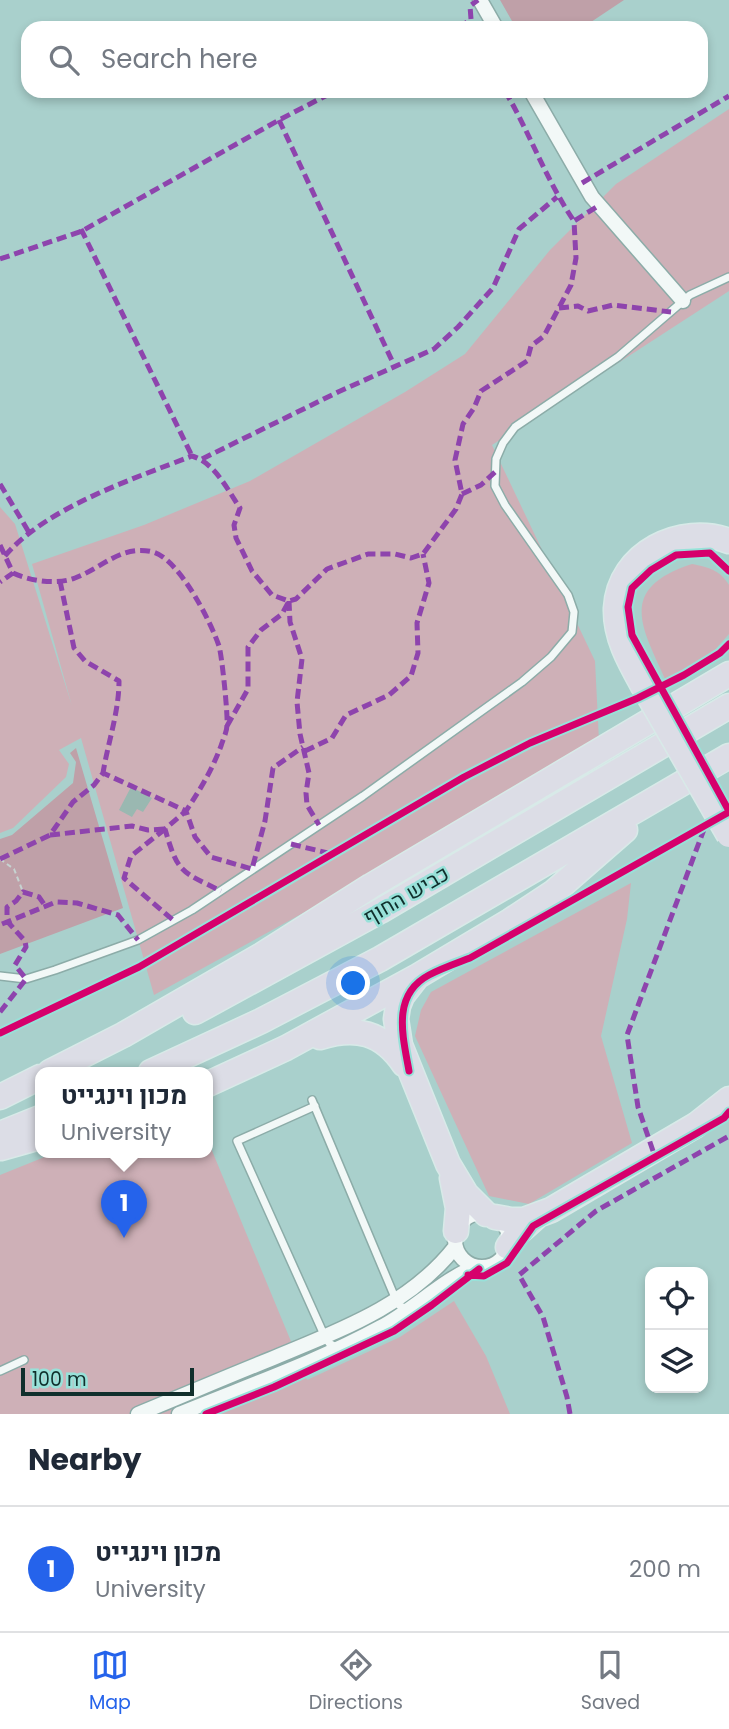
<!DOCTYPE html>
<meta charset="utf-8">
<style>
body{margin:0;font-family:Poppins,Heebo,sans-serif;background:#f2f2f3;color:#1f2937}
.controls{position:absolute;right:21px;bottom:21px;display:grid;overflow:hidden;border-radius:14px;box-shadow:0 4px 10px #0003}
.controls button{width:63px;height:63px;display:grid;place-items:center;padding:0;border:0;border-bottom:2px solid #e0e1e3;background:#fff;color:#1f2937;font:35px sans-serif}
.scale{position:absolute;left:21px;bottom:18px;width:173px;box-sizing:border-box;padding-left:7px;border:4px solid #102f2c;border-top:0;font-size:19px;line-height:24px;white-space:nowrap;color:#102f2c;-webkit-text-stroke:5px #98e1d9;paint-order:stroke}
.you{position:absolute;left:354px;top:984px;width:24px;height:24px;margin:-18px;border:5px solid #fff;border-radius:50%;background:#1a73e8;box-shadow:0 0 0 10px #1a73e833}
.badge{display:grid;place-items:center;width:46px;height:46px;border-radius:50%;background:#2563eb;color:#fff;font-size:23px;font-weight:700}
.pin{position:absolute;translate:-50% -58px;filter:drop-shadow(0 2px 4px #0008)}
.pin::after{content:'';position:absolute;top:37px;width:24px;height:21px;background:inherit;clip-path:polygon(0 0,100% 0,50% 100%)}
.popup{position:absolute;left:35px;top:1067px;width:178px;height:91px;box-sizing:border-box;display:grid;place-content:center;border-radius:14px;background:#fff;filter:drop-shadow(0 2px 5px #0005);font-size:23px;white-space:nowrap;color:#747a83}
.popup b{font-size:26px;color:#1f2937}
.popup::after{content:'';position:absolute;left:50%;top:100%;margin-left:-14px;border:14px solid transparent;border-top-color:#fff}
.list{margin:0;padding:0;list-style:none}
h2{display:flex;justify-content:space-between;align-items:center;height:91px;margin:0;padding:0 28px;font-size:30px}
h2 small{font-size:23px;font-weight:400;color:#747a83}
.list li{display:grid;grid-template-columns:46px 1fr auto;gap:21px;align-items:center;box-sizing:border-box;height:126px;padding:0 28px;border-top:2px solid #e0e1e3}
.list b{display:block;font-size:26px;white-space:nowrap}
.list p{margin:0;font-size:23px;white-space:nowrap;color:#747a83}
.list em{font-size:23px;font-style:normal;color:#747a83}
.icon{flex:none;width:38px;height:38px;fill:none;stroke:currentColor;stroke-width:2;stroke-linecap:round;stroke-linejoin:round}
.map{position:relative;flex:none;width:729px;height:1414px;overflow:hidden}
.search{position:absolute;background:#fff;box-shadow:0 4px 10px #0003;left:21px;right:21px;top:21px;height:77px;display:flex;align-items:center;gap:18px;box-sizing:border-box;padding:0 24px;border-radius:21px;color:#747a83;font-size:26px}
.sheet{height:217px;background:#fff}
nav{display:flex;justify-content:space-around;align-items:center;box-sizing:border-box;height:98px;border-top:2px solid #e0e1e3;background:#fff;font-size:19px;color:#747a83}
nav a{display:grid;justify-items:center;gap:4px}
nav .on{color:#2563eb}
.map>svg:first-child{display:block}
</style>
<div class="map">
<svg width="729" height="1414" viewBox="0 0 729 1414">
<rect width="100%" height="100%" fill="#a9d0cc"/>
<!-- green -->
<path fill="#ceb0b7" d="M729,109V291L492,445L595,661L599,741L514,797L154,995L81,738L59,750L69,764L66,777L13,828L0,833V507L15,524L72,706L32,564L144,525L250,481L405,392L465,354L550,250L616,184Z
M692,564C708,567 720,570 729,585V634L713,652L667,683C643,629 615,589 692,564Z
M631,883L627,919L601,1036L632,1143L529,1204L489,1196L415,1036L421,1010L431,992Z
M208,1141L307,1380L400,1337L454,1301L486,1356L510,1414H0V1175L57,1152H208Z"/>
<!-- forest -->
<path fill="#bfa0a8" d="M500,0H624L582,28H516Z
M76,748L123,908L0,954V839L12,835L73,783L76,762L70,753Z"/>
<!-- building -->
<path fill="#9ab8b1" d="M131,787L152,798L143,812L137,809L132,817L119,810Z"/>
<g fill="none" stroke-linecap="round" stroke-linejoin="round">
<!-- service casing -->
<g stroke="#8caca8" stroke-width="10">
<path id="service" d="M0,976L26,979L55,970L138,940L192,910L363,796L522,682L551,657L572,632L574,612L568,595L505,505L495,486L496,459L503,443L515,427L618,357L690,295L729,277
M312,1100L396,1300L400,1306L409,1309
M315,1106L237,1141L325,1337L329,1343L338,1348
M0,1371L24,1360"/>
</g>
<!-- minor casing -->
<g stroke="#8caca8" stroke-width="17">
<path id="minor" d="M480,0L496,28
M531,91L592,197L683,301
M455 1240a27 27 0 1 1 54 0a27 27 0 1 1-54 0Z
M138,1414C182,1396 226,1377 271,1359C338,1331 409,1306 455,1247
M179,1414C247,1386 317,1362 381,1327C412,1311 446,1277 476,1267"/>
</g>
<!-- motorway casing -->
<g stroke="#d8eae8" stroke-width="27">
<path id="motorway" d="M642,684C629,661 615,636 616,608C619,553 681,523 729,541
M416,978L402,996L398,1006L396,1019L400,1045L448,1164L466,1194L486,1214
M195,1012L380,911L729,706
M320,1037C356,1026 382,1032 404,1064
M50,1072L123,1035L262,955L371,886L729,674
M151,1072L261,1021L380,959L729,756
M208,1084L286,1048L418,976L510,921L554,892L625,830
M0,1097L40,1077
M0,1134L40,1118
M1,1148L40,1137
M452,1178L458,1208L456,1231
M495,1217L511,1220H524L551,1210L696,1125L729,1099
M508,1247L517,1234L536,1217"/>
</g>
<!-- path -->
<path stroke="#c6d3d1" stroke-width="2" stroke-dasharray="5 3.5" stroke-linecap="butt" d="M0,859L14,869L23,892"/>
<!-- service -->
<use href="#service" stroke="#f2f8f7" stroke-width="7"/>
<!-- minor -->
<use href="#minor" stroke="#f2f8f7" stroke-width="14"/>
<!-- motorway -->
<use href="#motorway" stroke="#dcdde6" stroke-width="24"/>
<!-- motorway-bridge casing -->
<g stroke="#d8eae8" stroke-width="27" stroke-linecap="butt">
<path id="motorway-bridge" d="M642,684L729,835"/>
</g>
<!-- motorway-bridge -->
<use href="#motorway-bridge" stroke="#dcdde6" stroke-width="24"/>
<!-- quiet -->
<path stroke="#8e44ad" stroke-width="5" stroke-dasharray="10 5" stroke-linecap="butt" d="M459,28L471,19L470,6L478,0
M505,91C530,133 546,180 574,221
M279,120L395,367
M582,183L729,96
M81,229L192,456
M0,259L82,231L279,120L335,91
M559,308L578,306L588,311L613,305L671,312
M202,459L338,392L434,349L458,327L493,288L519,229L557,197
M0,484L30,534
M462,494L481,485L495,472
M0,545L13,573L0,582
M5,556C45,508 135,478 192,456C215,463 227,489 240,508L234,525L236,538L252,571L272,595L289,601L296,599L327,569L368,554H395L411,558L423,554L456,509L462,494L455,460L463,424L474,408L481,391L527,361L531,346L544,336L571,285L576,258L574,221L598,206
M13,573C30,581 57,585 75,578C102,568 122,544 153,552C179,559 211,622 219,646C222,656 228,715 227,725C227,732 223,739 221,746C211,772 201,788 186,811L195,837L211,857L252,869L265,821L273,768L303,747
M60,581L74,648L85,661L119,681C119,712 108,742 103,773
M289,601L290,622L302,659L297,702L300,734L309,773L306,793L307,805L319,825
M227,726L248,689V647L261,630L282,614L289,601
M305,751L332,738L346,715L389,695L411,676L418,653L417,623L429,583L423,554
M165,829L131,856L124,878L173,920
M50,835L132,826L148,830L165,829
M291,844L332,854
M0,859L50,835L73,802L94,785L103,773L186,811L165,829C178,874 181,871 221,891
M2,924L56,902L77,903L118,915L138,940
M0,1012L26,979L15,965L26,947L25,941L7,921V907L16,901L23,892L39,897L46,907
M653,1151L638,1107L627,1035L706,824
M570,1414L567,1397L543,1317L519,1275L596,1211L729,1136"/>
<!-- cycleway casing -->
<g stroke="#98e1d9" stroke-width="11">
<path id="cycleway" d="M729,571L710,553L676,555L651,570L632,588L628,607L632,635L729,811
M0,1033L139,967L464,777L530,743L638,698L684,675L720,653L729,644
M409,1071C403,1037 391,995 429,975C442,968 457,963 470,958L729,812
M468,1275L484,1276L507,1263L533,1226L724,1118L729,1112
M206,1414L274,1387L394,1331L432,1305L479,1269"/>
</g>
<!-- cycleway -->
<use href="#cycleway" stroke="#d6006c" stroke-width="7"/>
</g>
<g text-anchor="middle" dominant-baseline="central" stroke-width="5" stroke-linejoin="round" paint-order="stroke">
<!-- street labels -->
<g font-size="21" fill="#102f2c" stroke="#98e1d9">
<text transform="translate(406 895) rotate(-30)">כביש החוף</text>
</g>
</g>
</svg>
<div class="controls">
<button><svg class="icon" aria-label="locate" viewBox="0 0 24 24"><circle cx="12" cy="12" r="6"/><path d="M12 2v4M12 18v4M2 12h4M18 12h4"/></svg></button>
<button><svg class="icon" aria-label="layers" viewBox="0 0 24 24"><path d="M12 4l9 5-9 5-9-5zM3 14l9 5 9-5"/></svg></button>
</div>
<div class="scale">100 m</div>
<div class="you"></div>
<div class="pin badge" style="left:124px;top:1238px">1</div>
<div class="popup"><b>מכון וינגייט</b>University</div>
<div class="search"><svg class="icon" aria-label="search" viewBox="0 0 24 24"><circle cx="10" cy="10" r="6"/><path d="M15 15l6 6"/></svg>Search here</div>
</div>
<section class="sheet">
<h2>Nearby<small></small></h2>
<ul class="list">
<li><span class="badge">1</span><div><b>מכון וינגייט</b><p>University</p></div><em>200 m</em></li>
</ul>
</section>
<nav>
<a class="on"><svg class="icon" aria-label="map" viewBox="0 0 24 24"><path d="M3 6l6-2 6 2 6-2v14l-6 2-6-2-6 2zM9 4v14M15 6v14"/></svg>Map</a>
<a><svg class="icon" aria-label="directions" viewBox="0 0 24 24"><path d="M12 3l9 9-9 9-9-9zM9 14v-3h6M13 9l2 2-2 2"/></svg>Directions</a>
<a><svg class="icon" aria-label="saved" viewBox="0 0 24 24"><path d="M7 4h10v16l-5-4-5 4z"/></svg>Saved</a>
</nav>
